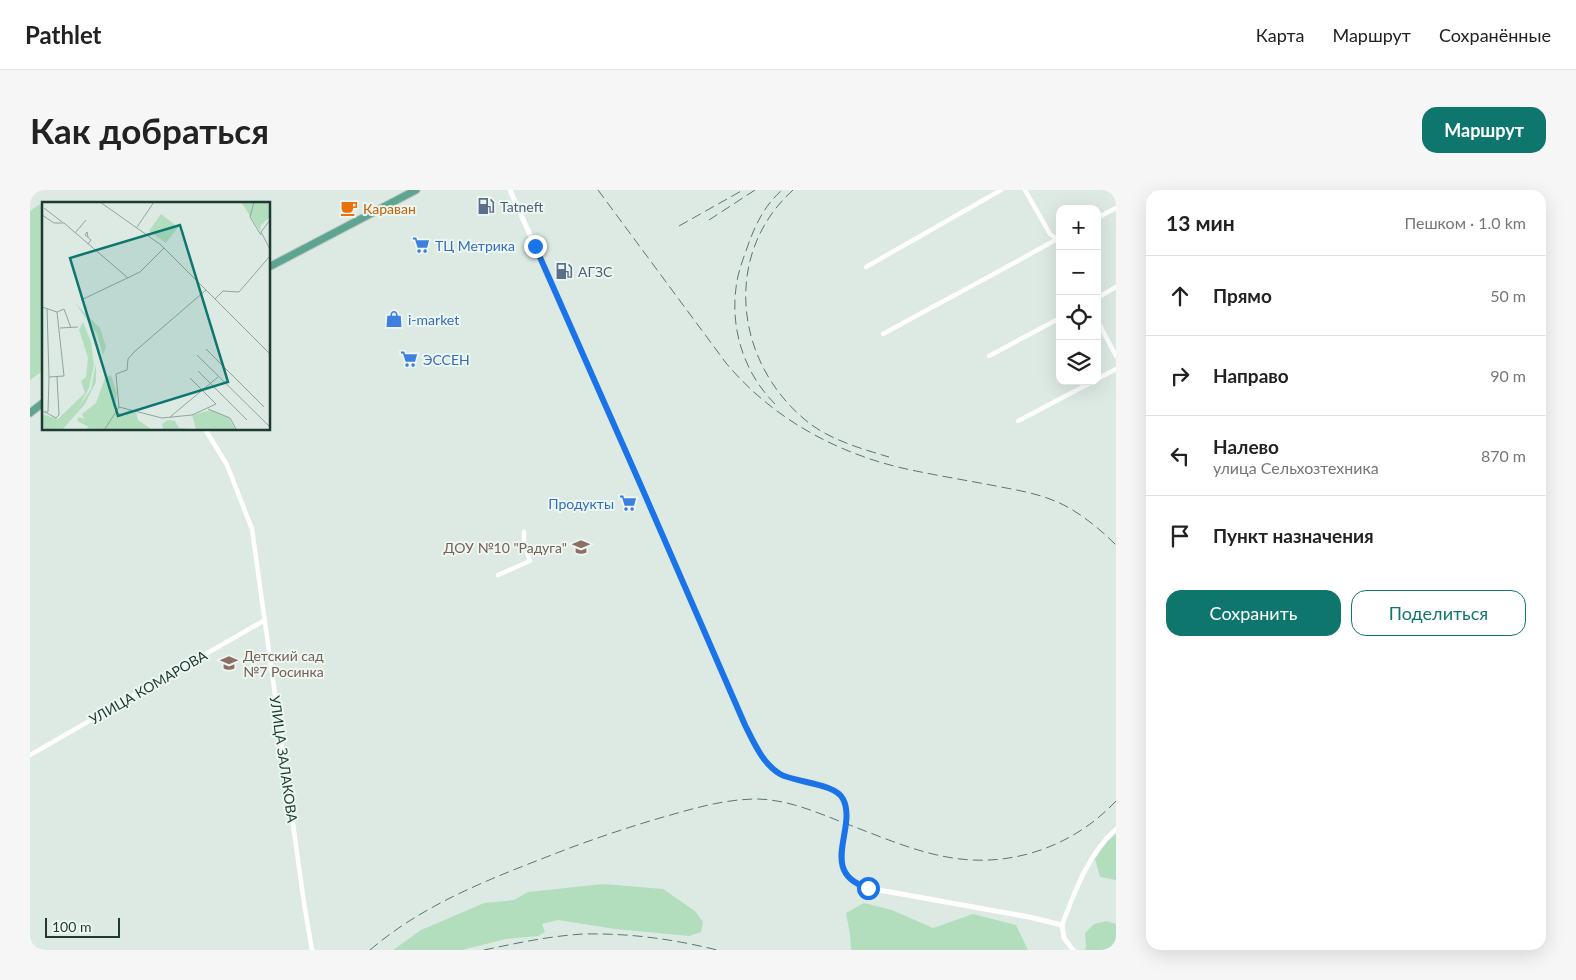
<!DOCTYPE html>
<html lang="ru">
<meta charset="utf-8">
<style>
body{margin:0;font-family:Lato,sans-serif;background:#f6f6f6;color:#222}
.controls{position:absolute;right:15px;top:15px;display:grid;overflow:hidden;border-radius:10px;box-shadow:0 5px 20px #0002}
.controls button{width:45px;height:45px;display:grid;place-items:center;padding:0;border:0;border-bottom:1px solid #e0e0e0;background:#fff;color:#222;font:25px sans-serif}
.scale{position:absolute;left:15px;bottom:12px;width:75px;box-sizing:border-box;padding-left:5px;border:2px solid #1d3b33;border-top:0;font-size:14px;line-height:18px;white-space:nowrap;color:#1d3b33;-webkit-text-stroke:4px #edf7f2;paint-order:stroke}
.stop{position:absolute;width:15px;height:15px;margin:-11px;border:4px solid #1a73e8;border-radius:50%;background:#fff}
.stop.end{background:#1a73e8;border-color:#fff;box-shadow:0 1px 5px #0008}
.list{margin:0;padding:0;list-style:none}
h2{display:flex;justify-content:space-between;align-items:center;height:65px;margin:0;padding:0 20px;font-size:21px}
h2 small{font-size:16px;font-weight:400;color:#767676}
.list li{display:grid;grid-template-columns:32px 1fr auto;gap:15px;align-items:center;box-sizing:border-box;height:80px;padding:0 20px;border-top:1px solid #e0e0e0}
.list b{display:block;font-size:19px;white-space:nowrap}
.list p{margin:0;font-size:16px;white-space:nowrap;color:#767676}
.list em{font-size:16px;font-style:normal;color:#767676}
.actions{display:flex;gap:10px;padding:15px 20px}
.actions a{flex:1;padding:11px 0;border:1px solid #0f766e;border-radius:15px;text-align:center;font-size:18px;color:#0f766e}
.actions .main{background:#0f766e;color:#fff}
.icon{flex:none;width:28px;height:28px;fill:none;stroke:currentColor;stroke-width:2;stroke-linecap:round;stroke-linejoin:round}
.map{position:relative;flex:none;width:1086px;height:760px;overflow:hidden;border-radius:15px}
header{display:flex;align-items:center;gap:30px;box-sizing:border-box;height:70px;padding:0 25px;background:#fff;border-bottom:1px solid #e0e0e0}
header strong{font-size:24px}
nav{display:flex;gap:28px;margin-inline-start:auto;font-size:18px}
.intro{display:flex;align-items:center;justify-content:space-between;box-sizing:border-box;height:120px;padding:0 30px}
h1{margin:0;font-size:35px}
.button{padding:12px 22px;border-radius:15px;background:#0f766e;color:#fff;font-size:18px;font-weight:700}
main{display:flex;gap:30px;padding:0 30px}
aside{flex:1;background:#fff;border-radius:15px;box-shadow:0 5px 20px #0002}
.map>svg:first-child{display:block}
</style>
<header>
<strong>Pathlet</strong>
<nav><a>Карта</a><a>Маршрут</a><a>Сохранённые</a></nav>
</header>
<div class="intro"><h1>Как добраться</h1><a class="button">Маршрут</a></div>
<main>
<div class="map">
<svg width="1086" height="760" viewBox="0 0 1086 760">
<rect width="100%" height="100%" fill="#ddeae4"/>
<!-- green -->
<path fill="#b3debe" d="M10,14L14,19V180L0,190V21Z
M1086,644V690L1070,687L1065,669L1077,652Z
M573,694L633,699L665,721L673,732L671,742L659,746L585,739L528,730L512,734L515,742L508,746L476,749L432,760H363L391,740L454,713L484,710L498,702Z
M834,713L862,720L903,738L943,724L986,735L998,760H821L820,744L816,723Z
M1077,731L1086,734V760H1054L1056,758L1055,743L1064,734Z"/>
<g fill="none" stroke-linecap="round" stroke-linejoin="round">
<!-- primary casing -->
<g stroke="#bbc4c2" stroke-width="9">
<path id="primary" d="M239,77L386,0
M0,223L14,212"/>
</g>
<!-- minor -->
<path stroke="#fff" stroke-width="4.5" d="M995,0L1020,44L1027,49
M1067,28L1086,18
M836,77L971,0
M1067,108L1086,97
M1067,130L1086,166
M853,144C911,112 969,82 1027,49H1030
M959,166L1030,128
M1067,189L1086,179
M988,231L1064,191
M175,239L197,275L222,339L274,713L282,760
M468,385L500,371L494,353V342
M0,565L235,430
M1032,735C1045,701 1058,664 1086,639"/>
<!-- tertiary -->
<path stroke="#fff" stroke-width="5" d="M480,0L613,298L715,535C724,553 733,574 751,584C766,593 805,593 813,609C828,638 787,682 838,698L999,727L1032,735L1034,748L1043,760"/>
<!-- primary -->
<use href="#primary" stroke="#5da491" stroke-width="7"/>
<!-- rail -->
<path stroke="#57776e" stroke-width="1" stroke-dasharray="10 5" stroke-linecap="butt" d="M568,0L696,173C741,227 804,262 872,278C903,285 935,290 966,296C986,300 1006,303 1025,311C1047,320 1069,338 1086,355
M763,0C691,65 705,175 779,233C801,250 832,259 859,267
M679,30L725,0
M649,36L713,0
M745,214C713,182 699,136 707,91C709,80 713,69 717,58C725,35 734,16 752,0
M340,760C397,711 468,686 537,659C572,646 608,634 644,624C672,616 699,609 728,609C760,610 788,623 817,634C849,646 883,661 917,667C979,679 1043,657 1086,611
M454,760C487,753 520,746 553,744C599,743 643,749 687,760"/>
</g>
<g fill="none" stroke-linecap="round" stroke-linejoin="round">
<!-- route -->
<path stroke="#1a73e8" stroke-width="6" d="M505,56L612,298L715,535C724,553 733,574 750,584C766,593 805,593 813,609C828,638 787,682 838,698"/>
</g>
<!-- icons -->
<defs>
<g id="fuel-bare" transform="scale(1.35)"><path d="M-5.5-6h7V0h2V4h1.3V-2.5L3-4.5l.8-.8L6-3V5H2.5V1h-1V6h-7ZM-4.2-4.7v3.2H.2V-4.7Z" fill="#5c6f8a" stroke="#edf7f2" stroke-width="2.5" paint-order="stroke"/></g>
<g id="cafe-bare" transform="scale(1.35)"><path d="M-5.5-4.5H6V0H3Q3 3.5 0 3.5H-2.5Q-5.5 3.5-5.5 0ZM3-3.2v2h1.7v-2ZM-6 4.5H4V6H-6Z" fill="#e8710a" stroke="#edf7f2" stroke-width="2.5" paint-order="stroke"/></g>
<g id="supermarket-bare" transform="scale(1.35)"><path d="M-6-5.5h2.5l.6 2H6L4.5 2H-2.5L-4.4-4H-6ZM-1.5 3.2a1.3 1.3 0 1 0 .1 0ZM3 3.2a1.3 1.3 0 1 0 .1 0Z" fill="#3f7fe0" stroke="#edf7f2" stroke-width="2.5" paint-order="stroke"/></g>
<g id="shop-bare" transform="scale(1.35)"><path d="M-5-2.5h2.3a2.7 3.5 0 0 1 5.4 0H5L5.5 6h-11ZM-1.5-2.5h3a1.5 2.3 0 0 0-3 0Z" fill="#3f7fe0" stroke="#edf7f2" stroke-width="2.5" paint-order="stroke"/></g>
<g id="school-bare" transform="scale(1.35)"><path d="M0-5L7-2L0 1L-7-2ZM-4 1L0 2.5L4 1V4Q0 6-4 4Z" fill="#8d6e63" stroke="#edf7f2" stroke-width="2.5" paint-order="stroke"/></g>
</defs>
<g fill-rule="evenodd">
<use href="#fuel-bare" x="456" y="16"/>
<use href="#cafe-bare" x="319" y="18"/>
<use href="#supermarket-bare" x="391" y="55"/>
<use href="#fuel-bare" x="534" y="81"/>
<use href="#shop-bare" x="364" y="129"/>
<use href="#supermarket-bare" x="379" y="169"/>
<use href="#supermarket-bare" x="598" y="313"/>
<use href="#school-bare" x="551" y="357"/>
<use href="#school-bare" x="199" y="473"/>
</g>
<g text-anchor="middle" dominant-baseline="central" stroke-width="4" stroke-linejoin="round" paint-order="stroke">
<!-- service labels -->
<g font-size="14" fill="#4e5e75" stroke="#edf7f2" text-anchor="start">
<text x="470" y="16">Tatneft</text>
<text x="548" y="81">АГЗС</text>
</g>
<!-- food labels -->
<g font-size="14" fill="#c56008" stroke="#edf7f2" text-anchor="start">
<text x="333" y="18">Караван</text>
</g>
<!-- shop labels -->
<g font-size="14" fill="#366cbe" stroke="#edf7f2" text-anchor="start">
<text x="405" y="55">ТЦ Метрика</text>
<text x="378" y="129">i-market</text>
<text x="393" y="169">ЭССЕН</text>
<text x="584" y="313" text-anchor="end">Продукты</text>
</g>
<!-- education labels -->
<g font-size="14" fill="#785e54" stroke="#edf7f2" text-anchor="end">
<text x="537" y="357">ДОУ №10 "Радуга"</text>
<text x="213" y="465" text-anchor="start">Детский сад<tspan x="213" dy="16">№7 Росинка</tspan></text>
</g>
<!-- street labels -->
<g font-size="14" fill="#1d3b33" stroke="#edf7f2">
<text transform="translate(118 497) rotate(-30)">УЛИЦА КОМАРОВА</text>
<text transform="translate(254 569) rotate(82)">УЛИЦА ЗАЛАКОВА</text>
</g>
</g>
<!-- overview -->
<g transform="translate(12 12)">
<rect width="228" height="228" fill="#ddeae4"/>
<path d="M199,0H227V16L219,23L218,29ZM119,12L136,25L124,41L107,29ZM33,101L58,126L64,145L61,153L55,132ZM41,120L49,140L52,163L47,186L37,205L49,187L54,161V180L43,202L21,227H0V212L16,217L43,191L39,179L44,175L46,156L37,128ZM69,173L75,191L72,208L83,214L86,208L94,210L96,218L109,227H44L47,225L35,219L37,215L42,217L40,212L54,201L63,176ZM169,208L187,216L193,227H154L150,213ZM126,218L133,219L137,226L148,227H121L120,222Z" fill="#b3debe"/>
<path fill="none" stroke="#90a49d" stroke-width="1" d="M58,0L119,43L228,152M212,0L208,15L219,33M2,6L20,20M0,13L12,21H22L86,76M228,18L219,30L228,47M95,25L112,0M33,31L44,18M46,35L45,30L43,33L49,38L46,42M173,97L181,89L197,90L228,54M39,98L98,70L122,46M0,105L15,110L22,107L29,126M5,106L7,175M18,126L36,125M164,147L222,205M155,153L228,225M156,169L205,218M77,205L120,216L150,213L174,202L148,176M166,207L188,216L194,227M0,210H6L7,175L22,174L15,110M3,210L14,216L17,213L15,175M128,215L176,175M63,227L77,205L74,172L85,168L86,157L92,150L164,88"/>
<path fill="#0f766e" fill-opacity="0.15" stroke="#0f766e" stroke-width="2.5" d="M138,23L186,180L76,214L28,56Z"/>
<rect width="228" height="228" fill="none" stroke="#1d3b33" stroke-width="2.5"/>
</g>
</svg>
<div class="controls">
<button>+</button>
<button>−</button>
<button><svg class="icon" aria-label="locate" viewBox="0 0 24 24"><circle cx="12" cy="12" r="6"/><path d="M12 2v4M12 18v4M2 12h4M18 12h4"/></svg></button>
<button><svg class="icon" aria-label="layers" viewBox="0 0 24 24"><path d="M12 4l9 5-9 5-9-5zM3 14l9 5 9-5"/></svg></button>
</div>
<div class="scale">100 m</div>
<div class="stop" style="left:838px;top:698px"></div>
<div class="stop end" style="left:505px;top:56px"></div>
</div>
<aside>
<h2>13 мин<small>Пешком · 1.0 km</small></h2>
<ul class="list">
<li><svg class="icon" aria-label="ahead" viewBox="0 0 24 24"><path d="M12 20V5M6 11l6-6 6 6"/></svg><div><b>Прямо</b></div><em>50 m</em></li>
<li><svg class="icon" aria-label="right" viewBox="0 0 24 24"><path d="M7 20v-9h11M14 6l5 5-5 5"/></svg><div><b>Направо</b></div><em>90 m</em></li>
<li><svg class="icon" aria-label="left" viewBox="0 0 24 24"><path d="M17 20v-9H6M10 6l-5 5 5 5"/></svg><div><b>Налево</b><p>улица Сельхозтехника</p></div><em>870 m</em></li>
<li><svg class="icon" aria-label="arrive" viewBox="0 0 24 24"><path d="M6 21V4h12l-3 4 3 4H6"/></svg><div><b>Пункт назначения</b></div></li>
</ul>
<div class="actions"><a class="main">Сохранить</a><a>Поделиться</a></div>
</aside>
</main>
